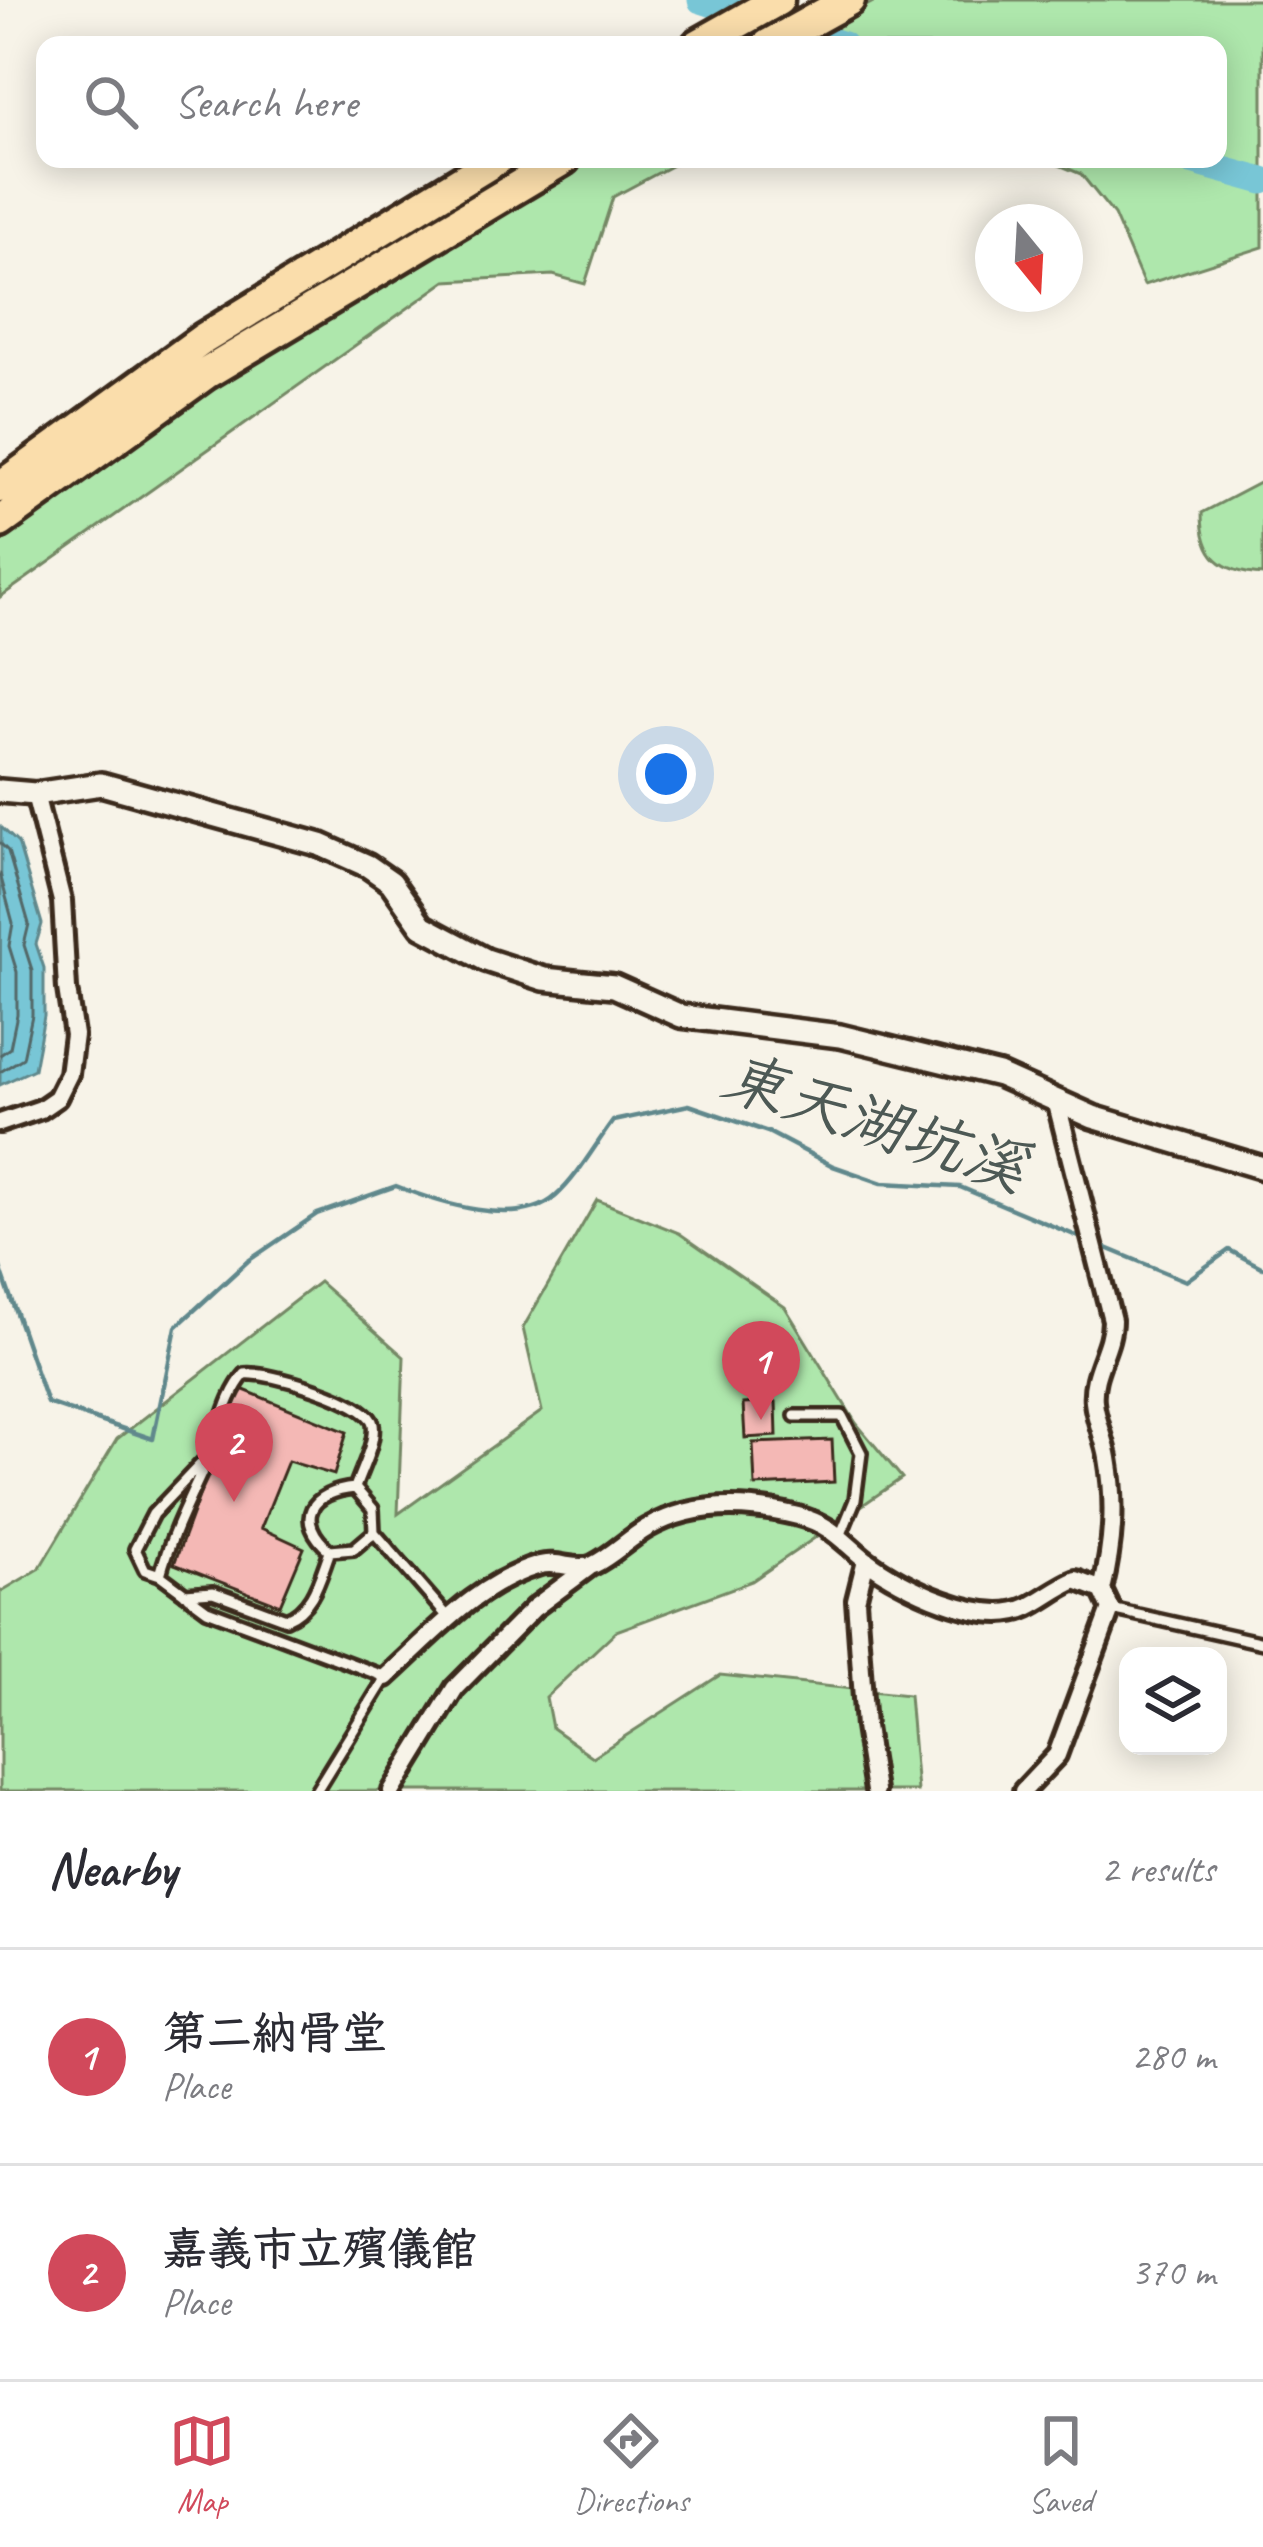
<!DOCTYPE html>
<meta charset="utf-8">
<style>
body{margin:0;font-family:Caveat,"LXGW WenKai TC",sans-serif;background:#f7f7f7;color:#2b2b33}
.controls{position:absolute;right:36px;bottom:36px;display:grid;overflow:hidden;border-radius:24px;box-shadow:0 6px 30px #0003}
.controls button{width:108px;height:108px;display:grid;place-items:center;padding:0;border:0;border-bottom:3px solid #e1e1e2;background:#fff;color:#2b2b33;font:60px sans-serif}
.compass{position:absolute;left:975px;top:204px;width:108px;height:108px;border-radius:50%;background:#fff;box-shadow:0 6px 30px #0003;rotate:162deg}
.you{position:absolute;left:666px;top:774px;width:42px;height:42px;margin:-30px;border:9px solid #fff;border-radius:50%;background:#1a73e8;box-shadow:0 0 0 18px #1a73e833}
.badge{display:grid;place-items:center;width:78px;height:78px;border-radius:50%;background:#d1495b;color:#fff;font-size:39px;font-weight:700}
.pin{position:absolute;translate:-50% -99px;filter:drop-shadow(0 3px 6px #0008)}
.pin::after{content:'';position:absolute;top:63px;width:42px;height:36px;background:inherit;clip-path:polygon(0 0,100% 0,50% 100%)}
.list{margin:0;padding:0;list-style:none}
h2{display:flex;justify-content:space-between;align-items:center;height:156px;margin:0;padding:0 48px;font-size:51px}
h2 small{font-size:39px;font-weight:400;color:#7c7c81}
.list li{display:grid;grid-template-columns:78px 1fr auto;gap:36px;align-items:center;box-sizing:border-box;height:216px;padding:0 48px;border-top:3px solid #e1e1e2}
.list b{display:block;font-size:45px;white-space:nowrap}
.list p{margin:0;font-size:39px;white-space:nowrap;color:#7c7c81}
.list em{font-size:39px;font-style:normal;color:#7c7c81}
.icon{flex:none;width:66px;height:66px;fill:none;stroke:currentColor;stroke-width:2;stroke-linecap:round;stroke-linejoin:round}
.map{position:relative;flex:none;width:1263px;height:1791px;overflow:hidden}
.search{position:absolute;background:#fff;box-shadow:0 6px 30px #0003;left:36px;right:36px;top:36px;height:132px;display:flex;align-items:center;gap:30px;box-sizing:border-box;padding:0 42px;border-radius:24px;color:#7c7c81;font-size:45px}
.sheet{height:588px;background:#fff}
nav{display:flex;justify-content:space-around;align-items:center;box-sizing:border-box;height:168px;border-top:3px solid #e1e1e2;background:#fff;font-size:33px;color:#7c7c81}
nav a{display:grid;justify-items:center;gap:6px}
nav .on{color:#d1495b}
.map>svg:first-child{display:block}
</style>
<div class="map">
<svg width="1263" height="1791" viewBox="0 0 1263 1791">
<rect width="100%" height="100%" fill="#f7f3e8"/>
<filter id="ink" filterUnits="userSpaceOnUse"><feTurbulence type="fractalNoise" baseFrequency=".00833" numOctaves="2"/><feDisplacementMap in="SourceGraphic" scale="24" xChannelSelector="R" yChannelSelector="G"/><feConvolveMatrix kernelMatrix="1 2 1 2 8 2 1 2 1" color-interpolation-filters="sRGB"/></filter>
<g filter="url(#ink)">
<!-- green -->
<path fill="#aee7ac" stroke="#748865" stroke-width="3" d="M877,0H1263V247L1144,285L1114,215L1081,174L1045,159H1218V45H794Z
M583,159H684L613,197L585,284L553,275L446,281L0,597V543C184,400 379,270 583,159Z
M1263,481V575C1221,572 1202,557 1202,513Z
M597,1200L679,1233L785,1307L856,1423L902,1478L752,1581L616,1631L546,1697L552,1728L593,1757L720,1675L909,1695L917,1791H0V1592L39,1569L117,1439L319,1282L404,1357L398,1514L542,1411L523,1328Z"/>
<!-- water -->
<path fill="#78c6d6" stroke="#60888c" stroke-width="3" d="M1,827L18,843L42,924L36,944L44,968V1016L34,1069L0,1085Z"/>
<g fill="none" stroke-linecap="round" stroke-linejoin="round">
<!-- shore -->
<path stroke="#536868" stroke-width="3" d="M0,843L8,851L29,924L24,945L32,970V1015L23,1058L0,1072
M0,874L13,923L9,946L17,972V1014L10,1048L0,1055"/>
<!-- stream -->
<path stroke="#60888c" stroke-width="4.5" d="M1097,1244L1186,1281L1229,1250L1263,1268
M0,1267L47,1403L153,1439L176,1327L248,1261L317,1214L396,1186C436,1202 519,1230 556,1196C578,1176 595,1145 613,1121L689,1105L768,1132L833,1166L882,1183L960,1187L1086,1240"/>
<!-- river -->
<path stroke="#78c6d6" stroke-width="27" d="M701,0L738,12
M807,34L843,45
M1184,159L1263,181"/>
</g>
<!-- building -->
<path fill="#f4b8b5" stroke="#3b2a1e" stroke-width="3" d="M239,1388L347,1432L334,1475L288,1461L261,1528L304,1548L280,1605L174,1564Z
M776,1402L777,1436L745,1438L743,1404Z
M832,1440L834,1482L755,1486L753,1443Z"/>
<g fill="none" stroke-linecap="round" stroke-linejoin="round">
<!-- service casing -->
<g stroke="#3b2a1e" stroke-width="18">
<path id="service" d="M795,1416H842L861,1453L855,1500L841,1534
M210,1454L153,1514L135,1549L145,1570L160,1575L207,1610L386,1677L316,1791
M374,1532L354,1549L330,1551C293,1519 311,1492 355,1488L373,1509L374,1532L448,1617
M160,1575C172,1531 193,1493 211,1452C222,1426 226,1395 245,1374C267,1371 369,1401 373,1424C376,1442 361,1470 355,1488
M185,1594L213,1592L286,1619C314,1608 320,1577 330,1551
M1111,1609L1263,1643"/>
</g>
<!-- minor casing -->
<g stroke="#3b2a1e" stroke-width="26">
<path id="minor" d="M1056,1100L1112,1320C1112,1349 1091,1372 1094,1402C1096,1421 1105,1439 1108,1458C1116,1504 1113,1545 1102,1590
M0,1123L41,1109L57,1098L69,1074L74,1035L67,989L62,901L35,794
M866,1560L856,1600L865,1727L875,1791
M386,1677C435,1633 475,1584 540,1565C557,1560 578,1572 593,1565C612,1556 628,1539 647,1528C693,1502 747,1503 798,1516C832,1525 841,1540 866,1560C901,1587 985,1628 1028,1607C1045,1599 1058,1587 1076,1580L1102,1590L1111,1609L1057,1755L1023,1791
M392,1791L455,1688L534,1608L589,1567"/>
</g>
<!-- tertiary casing -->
<g stroke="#3b2a1e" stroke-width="30">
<path id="tertiary" d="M0,791L35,794L101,784L321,845L368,866L391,882L422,926L486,960L544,979L614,986L681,1016L840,1036L999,1075L1093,1117L1263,1168"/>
</g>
<!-- motorway casing -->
<g stroke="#3b2a1e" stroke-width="39">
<path id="motorway" d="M698,45L778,0
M768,45L849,0
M0,487L203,339L497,159
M0,522L205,374L564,159"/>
</g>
<!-- service -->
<use href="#service" stroke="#f7f3e8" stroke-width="9"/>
<!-- minor -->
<use href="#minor" stroke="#f7f3e8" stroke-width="16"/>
<!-- tertiary -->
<use href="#tertiary" stroke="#f7f3e8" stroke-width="21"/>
<!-- motorway -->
<use href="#motorway" stroke="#faddab" stroke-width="30"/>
</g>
</g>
<g text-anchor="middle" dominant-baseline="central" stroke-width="9" stroke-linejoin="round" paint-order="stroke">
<!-- water labels -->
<g font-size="63" font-style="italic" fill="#4d5955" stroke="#f7f3e8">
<text transform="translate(875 1123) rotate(18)">東天湖坑溪</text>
</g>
</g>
</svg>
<div class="controls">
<button><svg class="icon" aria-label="layers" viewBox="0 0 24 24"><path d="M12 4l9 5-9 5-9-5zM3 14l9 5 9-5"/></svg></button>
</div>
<svg class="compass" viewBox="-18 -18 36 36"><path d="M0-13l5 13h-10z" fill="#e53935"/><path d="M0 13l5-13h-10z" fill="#7c7c81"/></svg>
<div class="you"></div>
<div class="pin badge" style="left:761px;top:1420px">1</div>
<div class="pin badge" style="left:234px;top:1502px">2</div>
<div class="search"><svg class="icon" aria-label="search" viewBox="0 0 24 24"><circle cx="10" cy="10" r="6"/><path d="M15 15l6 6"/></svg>Search here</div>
</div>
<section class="sheet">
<h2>Nearby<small>2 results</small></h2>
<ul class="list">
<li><span class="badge">1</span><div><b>第二納骨堂</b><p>Place</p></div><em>280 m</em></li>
<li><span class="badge">2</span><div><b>嘉義市立殯儀館</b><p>Place</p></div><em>370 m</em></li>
</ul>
</section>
<nav>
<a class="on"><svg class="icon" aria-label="map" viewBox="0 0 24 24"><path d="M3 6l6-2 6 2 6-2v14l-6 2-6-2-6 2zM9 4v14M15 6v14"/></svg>Map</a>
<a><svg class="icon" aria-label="directions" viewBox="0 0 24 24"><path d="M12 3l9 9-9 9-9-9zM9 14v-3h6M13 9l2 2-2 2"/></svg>Directions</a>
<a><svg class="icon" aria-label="saved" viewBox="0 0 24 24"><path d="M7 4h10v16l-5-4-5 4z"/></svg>Saved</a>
</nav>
